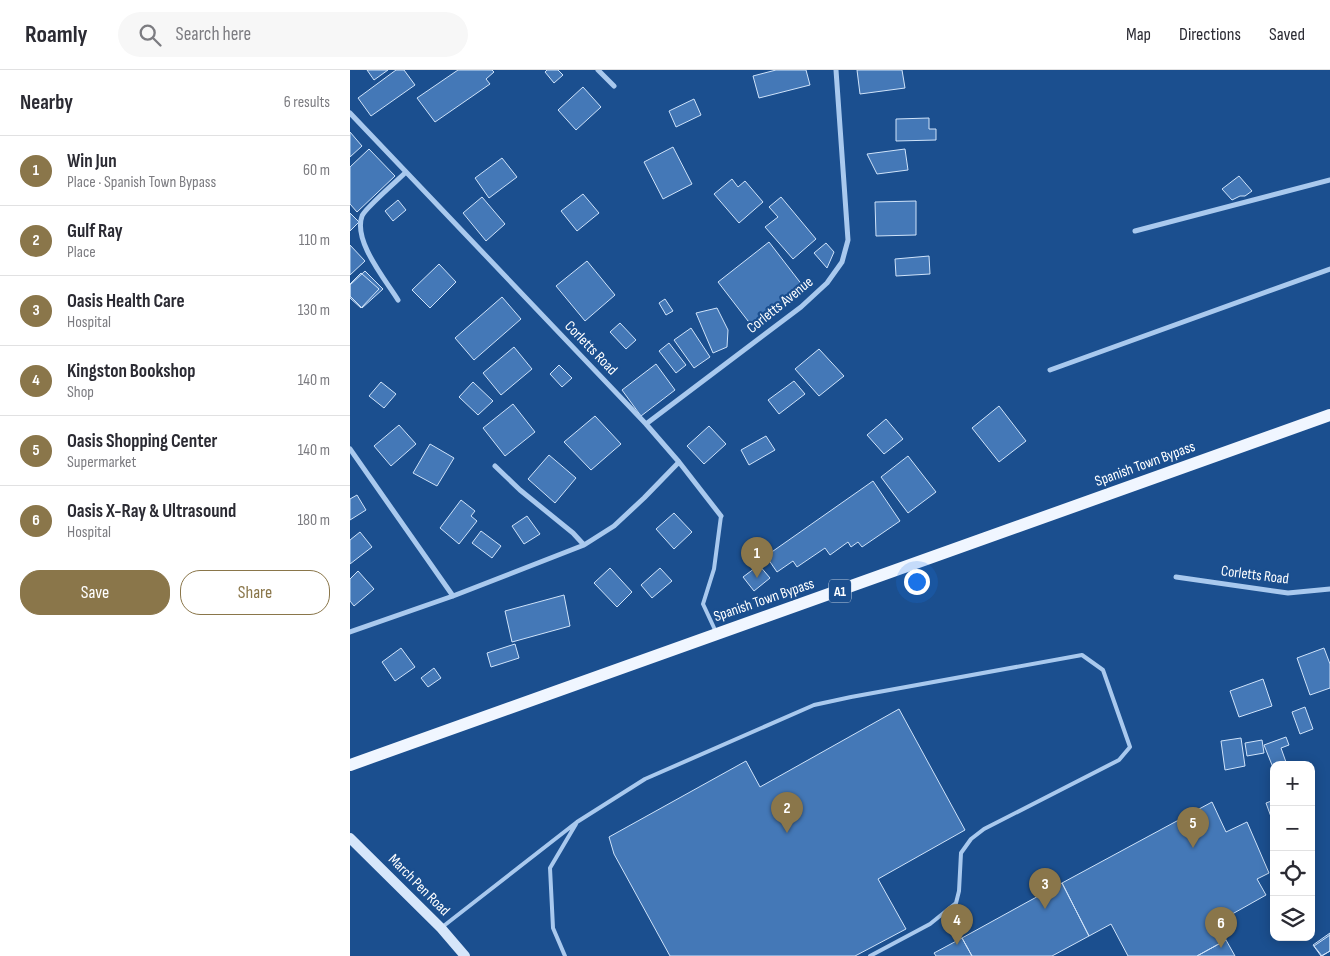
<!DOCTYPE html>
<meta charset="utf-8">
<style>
body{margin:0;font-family:"Sofia Sans Condensed",sans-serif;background:#f7f7f7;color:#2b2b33}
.controls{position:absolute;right:15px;bottom:15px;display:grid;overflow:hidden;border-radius:10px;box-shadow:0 2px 12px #0003}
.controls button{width:45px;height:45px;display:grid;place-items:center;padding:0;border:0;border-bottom:1px solid #e1e1e2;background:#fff;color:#2b2b33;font:25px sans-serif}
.you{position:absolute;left:566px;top:511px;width:18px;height:18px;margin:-12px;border:4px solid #fff;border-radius:50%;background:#1a73e8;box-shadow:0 0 0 8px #1a73e833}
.badge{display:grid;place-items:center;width:32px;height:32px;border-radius:50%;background:#8a764a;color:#fff;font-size:16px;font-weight:700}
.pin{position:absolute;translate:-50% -41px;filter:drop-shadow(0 1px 2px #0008)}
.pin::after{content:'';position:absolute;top:26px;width:18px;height:15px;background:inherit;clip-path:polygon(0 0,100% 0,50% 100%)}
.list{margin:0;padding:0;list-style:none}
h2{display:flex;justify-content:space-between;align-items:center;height:65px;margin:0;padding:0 20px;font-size:21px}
h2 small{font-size:16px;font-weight:400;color:#7c7c81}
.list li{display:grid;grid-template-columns:32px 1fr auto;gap:15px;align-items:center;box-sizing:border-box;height:70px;padding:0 20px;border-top:1px solid #e1e1e2}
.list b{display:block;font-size:19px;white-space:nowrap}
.list p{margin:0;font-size:16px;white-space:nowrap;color:#7c7c81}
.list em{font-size:16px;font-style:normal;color:#7c7c81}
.actions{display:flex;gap:10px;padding:15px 20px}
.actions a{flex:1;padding:11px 0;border:1px solid #8a764a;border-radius:20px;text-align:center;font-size:18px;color:#8a764a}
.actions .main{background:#8a764a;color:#fff}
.icon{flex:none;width:28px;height:28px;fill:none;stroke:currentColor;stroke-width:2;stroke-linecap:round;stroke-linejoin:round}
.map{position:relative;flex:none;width:980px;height:886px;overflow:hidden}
header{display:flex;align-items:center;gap:30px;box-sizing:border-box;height:70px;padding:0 25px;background:#fff;border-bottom:1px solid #e1e1e2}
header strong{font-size:24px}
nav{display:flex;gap:28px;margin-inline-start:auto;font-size:18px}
.search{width:350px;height:45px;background:#f7f7f7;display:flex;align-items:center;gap:12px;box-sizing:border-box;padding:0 18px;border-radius:28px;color:#7c7c81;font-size:19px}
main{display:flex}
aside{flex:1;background:#fff}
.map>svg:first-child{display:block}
</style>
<header>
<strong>Roamly</strong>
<div class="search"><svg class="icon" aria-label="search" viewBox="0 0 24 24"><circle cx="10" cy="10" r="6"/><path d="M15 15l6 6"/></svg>Search here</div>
<nav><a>Map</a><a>Directions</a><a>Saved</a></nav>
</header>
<main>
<aside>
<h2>Nearby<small>6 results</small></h2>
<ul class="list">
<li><span class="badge">1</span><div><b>Win Jun</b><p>Place · Spanish Town Bypass</p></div><em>60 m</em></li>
<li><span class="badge">2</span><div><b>Gulf Ray</b><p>Place</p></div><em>110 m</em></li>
<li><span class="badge">3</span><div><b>Oasis Health Care</b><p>Hospital</p></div><em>130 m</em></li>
<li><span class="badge">4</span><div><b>Kingston Bookshop</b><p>Shop</p></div><em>140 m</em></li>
<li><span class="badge">5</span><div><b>Oasis Shopping Center</b><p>Supermarket</p></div><em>140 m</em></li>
<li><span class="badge">6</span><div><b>Oasis X-Ray &amp; Ultrasound</b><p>Hospital</p></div><em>180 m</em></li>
</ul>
<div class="actions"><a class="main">Save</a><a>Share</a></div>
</aside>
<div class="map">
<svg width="980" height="886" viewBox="0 0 980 886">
<rect width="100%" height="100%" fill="#1b4f8f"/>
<!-- building -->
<path fill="#4478b7" stroke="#cfe3fa" d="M17,0H38L24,10Z
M46,0H54L65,15L21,46L8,28Z
M108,0H142L144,2L136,9L140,14L85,52L67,28Z
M197,0H208L213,5L204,13L195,2Z
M426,0H456L460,15L409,28L403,6Z
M507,0H552L555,18L510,24Z
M233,17L251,37L226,60L208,40Z
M344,29L351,45L326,57L319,41Z
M579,48V59H586V70L546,71V49Z
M0,62L12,76L0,87Z
M323,77L342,114L313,129L294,92Z
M19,79L45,106L7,142L0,134V97Z
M555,79L558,100L527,104L517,84Z
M152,88L167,107L139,128L125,108Z
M889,106L902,121L895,126H890L882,130L872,119Z
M382,109L388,117L395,111L413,132L389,153L364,124Z
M233,124L249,143L227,161L211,141Z
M132,127L155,154L136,171L113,143Z
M431,127L466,169L443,189L415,157L428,147L419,137Z
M48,130L56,140L43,151L35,141Z
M566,131V165L526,166L525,132Z
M0,143L9,152L0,161Z
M419,172L456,220L405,260L368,212Z
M476,173L484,182L477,198L464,183Z
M0,175L15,191L0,205Z
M579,186L580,204L546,206L545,189Z
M237,191L265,225L235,251L206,216Z
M89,194L106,212L80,238L62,220Z
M15,201L33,219L12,238L0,226V215Z
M11,203L29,219L11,238L0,228V214Z
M152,227L171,249L124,290L105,268Z
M315,229L323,241L316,245L309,233Z
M367,238L378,260L377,277L363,283L346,243Z
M270,253L286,270L276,279L260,262Z
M341,258L360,287L344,298L324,270Z
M319,273L336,295L326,303L309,281Z
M164,277L182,299L151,325L133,303Z
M469,279L494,306L469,326L445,299Z
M306,294L325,320L291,346L272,320Z
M209,295L222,308L212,317L200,304Z
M444,311L455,324L429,344L418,330Z
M31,312L46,324L34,338L19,326Z
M123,312L143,331L128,345L109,327Z
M163,334L185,362L155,386L133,358Z
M649,336L676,371L649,392L622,358Z
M245,346L271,374L241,400L214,372Z
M536,349L553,369L534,384L517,365Z
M49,355L66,374L41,396L24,376Z
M359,356L376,374L354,394L337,376Z
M416,366L425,380L399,395L391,380Z
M80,374L104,388L87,416L63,403Z
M199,385L226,408L205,433L178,409Z
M558,386L586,422L558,443L531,407Z
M523,411L550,451L512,477L508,472L501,477L498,472L480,485L475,478L447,497L443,491L427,502L416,486Z
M7,425L16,440L0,450V429Z
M111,430L125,441L121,446L127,451L109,474L90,458Z
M324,443L342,462L324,479L306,459Z
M177,446L190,464L174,474L162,456Z
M131,461L151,476L142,488L122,473Z
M10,462L22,477L0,494V470Z
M409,495L420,508L404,521L393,507Z
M260,498L282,522L267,537L244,513Z
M310,498L322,511L302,528L291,515Z
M8,501L24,519L4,536L0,531V509Z
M214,525L220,556L162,572L155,541Z
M165,574L169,588L141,597L137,583Z
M51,578L65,597L45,611L32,592Z
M974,578L980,594V618L960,625L947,588Z
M84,598L91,608L78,617L71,608Z
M913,609L922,636L889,647L880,621Z
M955,637L963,659L950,664L942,642Z
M549,639L615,760L528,809L556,859L505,886H320L264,784L259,767L396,691L410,717Z
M936,667L939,675L931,678L937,695H924V700L914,675Z
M891,668L895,696L875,700L871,671Z
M912,670L914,683L897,686L895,673Z
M924,730V755L916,733Z
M862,732L876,762L897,752L919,803L907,809L916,825L868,852L876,870L847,886H778L761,854L739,866L712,813Z
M712,813L739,866L702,886H622L612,868Z
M980,863V881L971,886L963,875Z
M980,865V881L972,886L964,876Z
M612,868L622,886H586L584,883Z
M876,870L885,886H847Z"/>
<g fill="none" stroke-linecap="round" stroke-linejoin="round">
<!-- lane -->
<path stroke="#a9c9ee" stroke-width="4" d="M366,562L353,534L364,499L371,446
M91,858L227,752L295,709L464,635L501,627L732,585L753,600L780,677L769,690L634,759L621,769L611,783L609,821L606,833L580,854L520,886
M215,886L203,858L200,798L226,754"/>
<!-- street -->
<path stroke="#a9c9ee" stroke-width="5" d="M248,0L264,16
M0,43L296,354L329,392L371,446
M785,161L980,110
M48,230C35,209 3,171 12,146C14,139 49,109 56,102
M700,300L980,199
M296,354L451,237L477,213L492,192L498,170L486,0
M0,379L103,526
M145,396L170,420L223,463L234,475
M826,507L938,523L980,519
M0,562L103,526L234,475L264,456L294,428L329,392"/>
<!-- secondary -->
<path stroke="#d6e6fa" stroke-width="10" d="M0,768L91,858L115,886"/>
<!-- primary -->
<path stroke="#f0f6ff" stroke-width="12" d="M0,695L980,345"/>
</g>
<g text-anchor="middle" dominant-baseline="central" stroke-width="4.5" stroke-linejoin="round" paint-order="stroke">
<!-- shield labels -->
<rect fill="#1b4f8f" stroke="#bbcadd" stroke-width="1" x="479" y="509.5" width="22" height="23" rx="4"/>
<g font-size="14" font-weight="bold" fill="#fff">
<text x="490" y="521">A1</text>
</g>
<!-- street labels -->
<g font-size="15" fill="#fff" stroke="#1b4f8f">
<text transform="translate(430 235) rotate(-39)">Corletts Avenue</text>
<text transform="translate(241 278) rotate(46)">Corletts Road</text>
<text transform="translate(795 394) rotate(-20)">Spanish Town Bypass</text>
<text transform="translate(905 505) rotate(7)">Corletts Road</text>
<text transform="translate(414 530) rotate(-19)">Spanish Town Bypass</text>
<text transform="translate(69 815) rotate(45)">March Pen Road</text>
</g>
</g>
</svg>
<div class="controls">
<button>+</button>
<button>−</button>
<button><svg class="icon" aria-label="locate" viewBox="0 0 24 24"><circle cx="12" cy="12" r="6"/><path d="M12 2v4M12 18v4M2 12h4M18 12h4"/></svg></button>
<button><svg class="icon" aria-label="layers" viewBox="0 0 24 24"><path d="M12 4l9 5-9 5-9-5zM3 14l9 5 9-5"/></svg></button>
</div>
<div class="you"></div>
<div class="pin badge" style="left:407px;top:508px">1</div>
<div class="pin badge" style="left:437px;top:763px">2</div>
<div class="pin badge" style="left:695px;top:839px">3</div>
<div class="pin badge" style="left:607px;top:875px">4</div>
<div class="pin badge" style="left:843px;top:778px">5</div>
<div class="pin badge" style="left:871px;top:878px">6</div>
</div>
</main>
